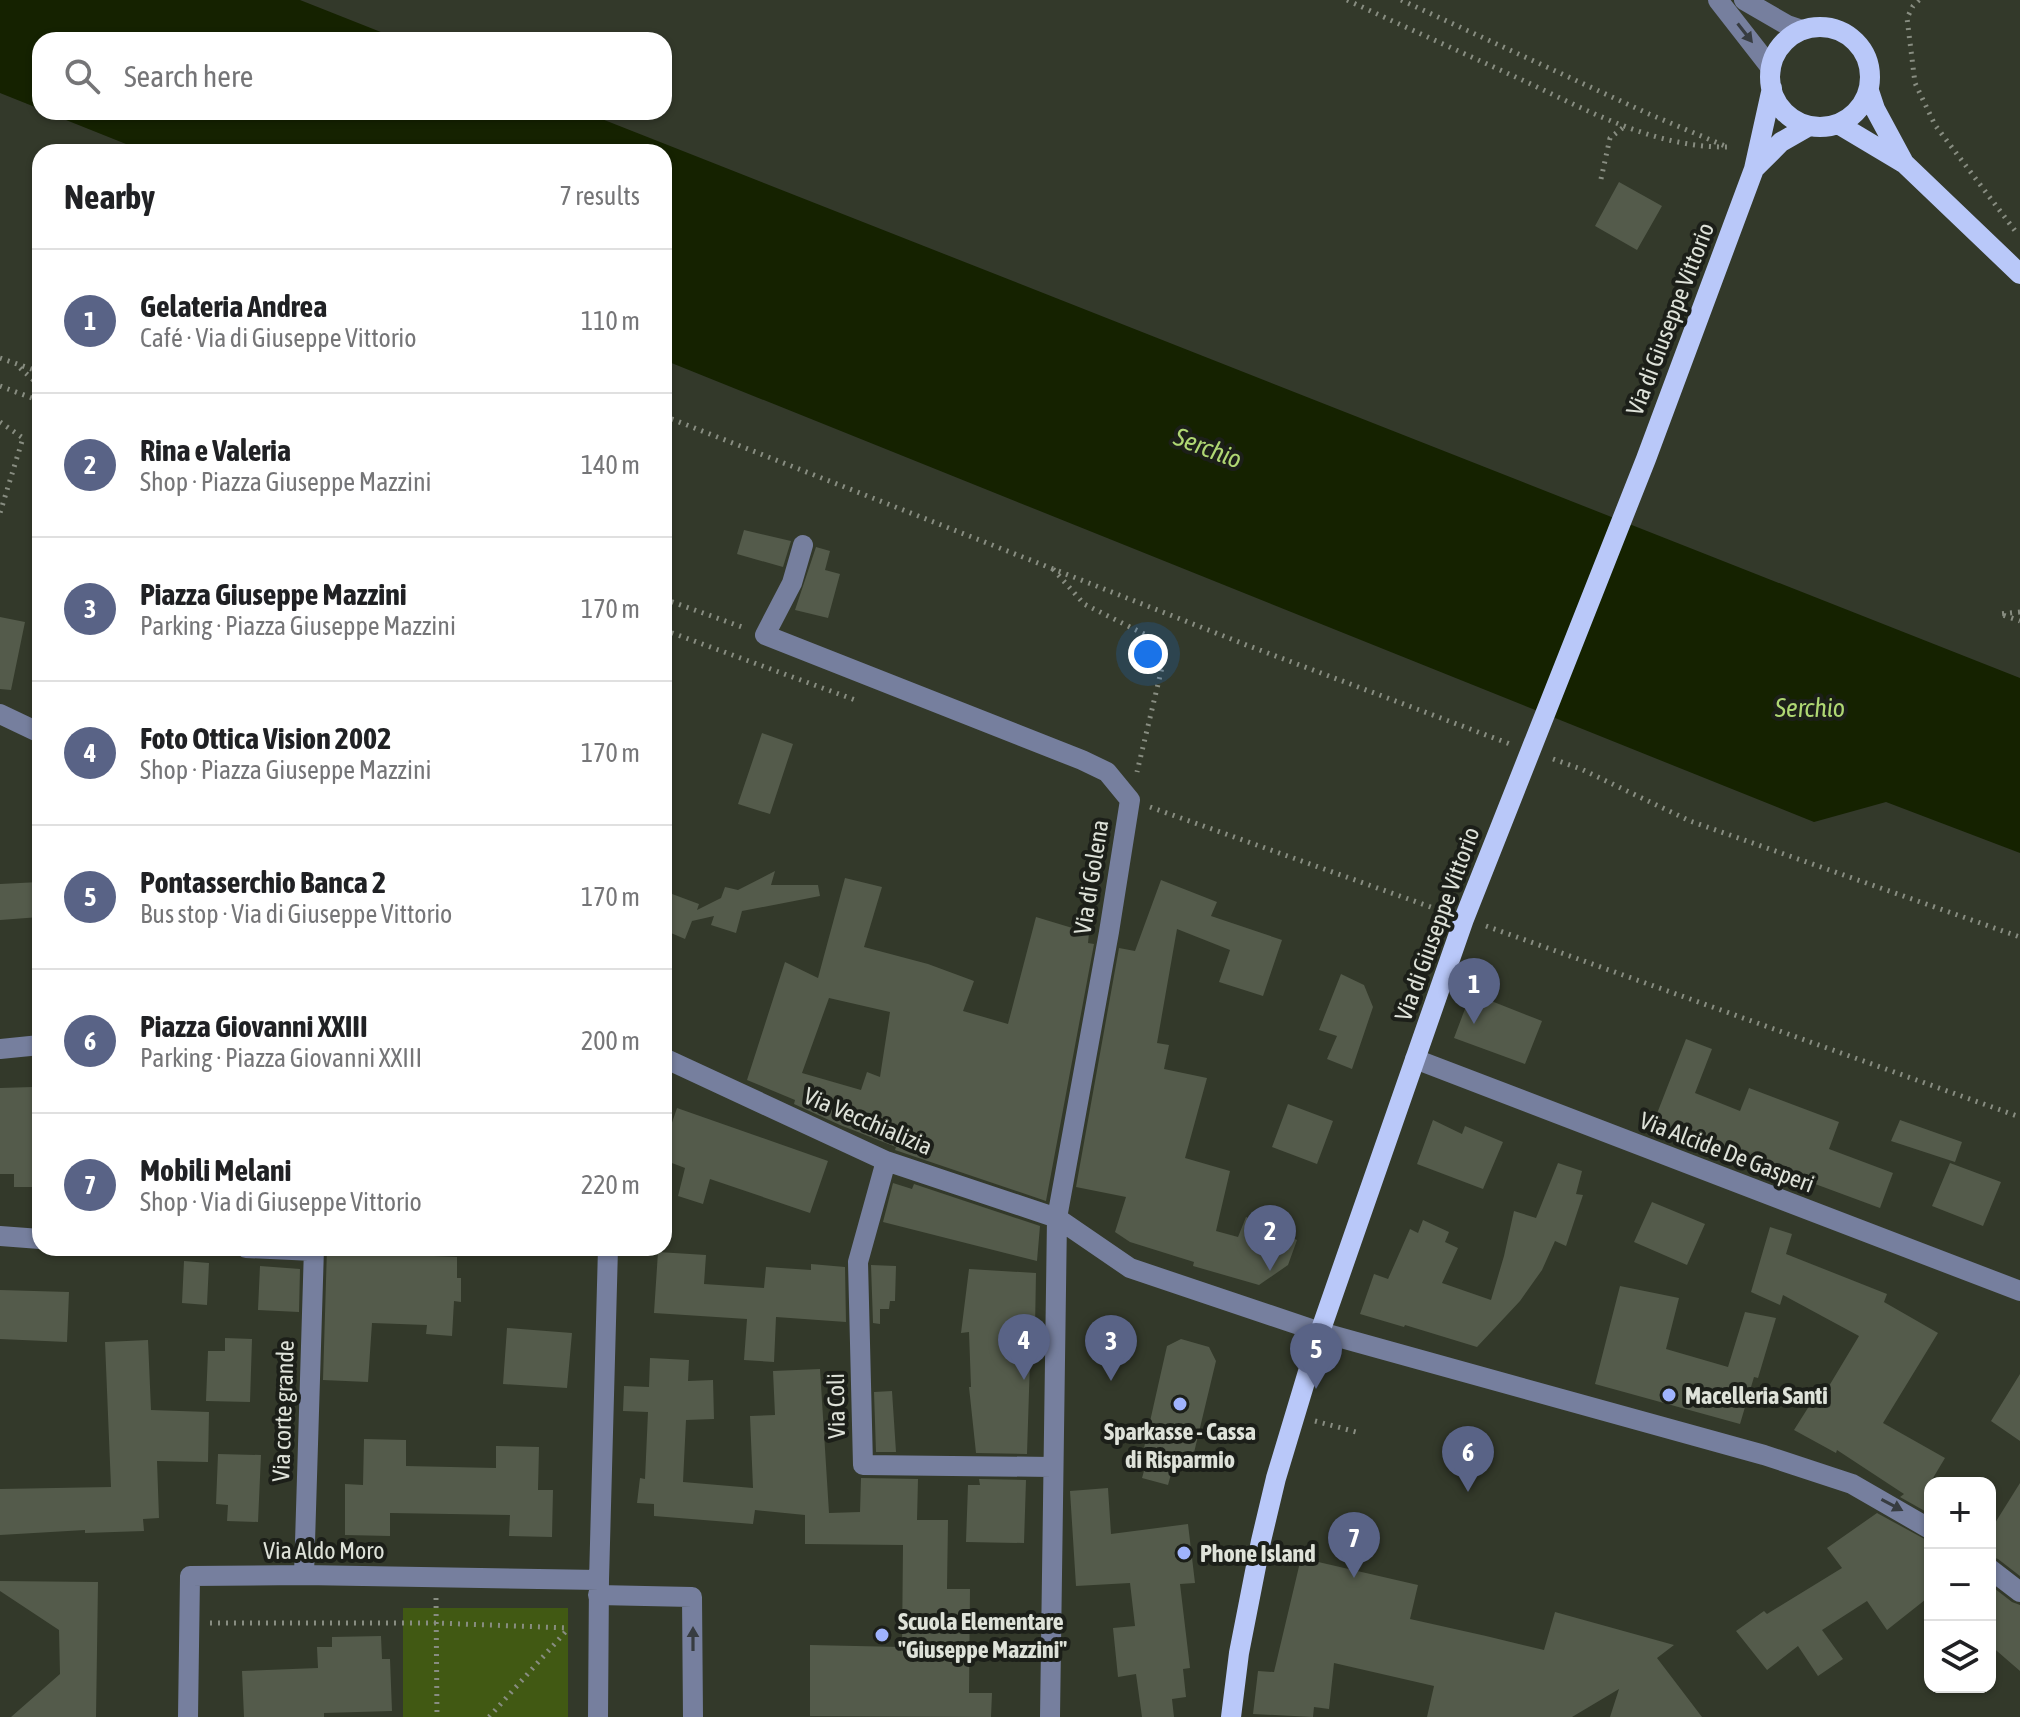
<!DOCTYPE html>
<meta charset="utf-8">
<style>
body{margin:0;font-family:"Asap Condensed",sans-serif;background:#f6f6f6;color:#202124}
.controls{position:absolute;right:24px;bottom:24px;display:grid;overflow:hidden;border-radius:16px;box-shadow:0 2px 6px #0004}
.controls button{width:72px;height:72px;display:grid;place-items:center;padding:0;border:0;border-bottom:2px solid #e0e0e0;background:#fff;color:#202124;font:40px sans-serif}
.you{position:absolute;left:1148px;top:654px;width:28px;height:28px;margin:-20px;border:6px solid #fff;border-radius:50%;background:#1a73e8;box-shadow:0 0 0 12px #1a73e833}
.badge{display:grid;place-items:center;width:52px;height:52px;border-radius:50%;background:#596386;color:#fff;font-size:26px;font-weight:700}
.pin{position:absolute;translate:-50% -66px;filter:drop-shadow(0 2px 4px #0008)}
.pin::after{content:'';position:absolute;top:42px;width:28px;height:24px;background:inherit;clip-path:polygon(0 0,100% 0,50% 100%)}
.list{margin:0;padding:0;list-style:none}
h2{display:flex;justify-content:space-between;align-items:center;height:104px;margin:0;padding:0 32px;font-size:34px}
h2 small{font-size:26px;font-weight:400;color:#757577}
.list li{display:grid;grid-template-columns:52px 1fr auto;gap:24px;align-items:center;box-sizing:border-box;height:144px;padding:0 32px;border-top:2px solid #e0e0e0}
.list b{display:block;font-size:30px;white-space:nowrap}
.list p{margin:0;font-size:26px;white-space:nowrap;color:#757577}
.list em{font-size:26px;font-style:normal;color:#757577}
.icon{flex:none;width:44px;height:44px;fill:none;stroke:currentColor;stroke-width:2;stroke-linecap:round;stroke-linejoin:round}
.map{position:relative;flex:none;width:2020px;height:1717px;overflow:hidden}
.search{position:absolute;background:#fff;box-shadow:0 2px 6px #0004;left:32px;top:32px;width:640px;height:88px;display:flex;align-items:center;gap:20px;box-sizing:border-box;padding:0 28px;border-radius:24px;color:#757577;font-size:30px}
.panel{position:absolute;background:#fff;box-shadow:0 2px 6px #0004;left:32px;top:144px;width:640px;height:1112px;border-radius:24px}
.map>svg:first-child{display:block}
</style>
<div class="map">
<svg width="2020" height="1717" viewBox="0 0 2020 1717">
<rect width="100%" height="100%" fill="#33392a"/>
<!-- green -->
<path fill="#415913" d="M403,1608H568V1717H403Z"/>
<!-- water -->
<path fill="#152200" d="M0,0H300L401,40H40V109L0,93Z
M46,112H584L2020,678V853L1886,802L1814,822L664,360V152H146Z"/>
<!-- building -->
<path fill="#545b4b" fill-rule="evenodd" d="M1619,182L1662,206L1637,250L1595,226Z
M744,530L791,541L783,567L737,554Z
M816,547L830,551L825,570L840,574L828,618L795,610Z
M0,617L25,622L11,690L0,689Z
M762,733L793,744L770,814L738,804Z
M775,871L771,885H818L820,896L742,911L736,933L711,925L714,916L692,921L685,939L664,930V891L699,904L697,910L721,898L725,887L738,890Z
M845,878L882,887L864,947L928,964L974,981L963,1011L1008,1024L1036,917L1089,933L1088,943L1094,944L1046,1201L895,1150L896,1147L840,1125L794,1104L795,1100L747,1080L785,962L818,978ZM829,998L890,1012L880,1077L867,1072L861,1090L802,1073Z
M1161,880L1217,902L1211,916L1282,940L1263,996L1219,982L1230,950L1177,929L1157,1043L1169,1045L1164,1069L1207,1078L1185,1158L1230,1171L1216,1231L1238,1237L1246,1217L1297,1240L1288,1265L1259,1285L1193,1266L1194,1262L1130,1242L1115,1232L1126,1197L1076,1187L1119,948L1135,951Z
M40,882V917L0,920V884Z
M1341,974L1364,985L1373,1007L1352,1069L1327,1059L1337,1036L1319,1030Z
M1471,993L1542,1021L1525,1064L1454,1038Z
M1686,1039L1712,1049L1695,1093L1740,1111L1749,1088L1839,1122L1829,1149L1893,1173L1880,1208L1745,1158L1743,1161L1678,1135L1677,1139L1651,1129Z
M33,1087V1102L38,1101L40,1187H14V1174H0V1088Z
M1288,1104L1333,1121L1317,1164L1272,1147Z
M677,1108L828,1161L810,1213L710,1179L703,1204L678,1196L685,1168L664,1160V1146Z
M1433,1120L1462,1134L1465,1126L1503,1142L1483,1189L1417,1164Z
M1900,1120L1962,1142L1955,1162L1891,1141Z
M1558,1163L1582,1171L1576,1194L1583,1195L1566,1246L1555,1241L1542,1270L1520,1301L1477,1347L1405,1325L1404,1327L1360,1314L1374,1274L1388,1279L1410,1229L1418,1233L1423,1220L1449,1232L1445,1242L1458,1248L1442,1283L1491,1300L1504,1256L1514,1211L1536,1218Z
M1950,1163L2001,1182L1983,1226L1932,1206Z
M893,1183L912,1189L914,1184L1040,1226L1037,1261L883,1222Z
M1652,1202L1705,1224L1687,1265L1634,1242Z
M1770,1227L1792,1234L1786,1254L1887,1294L1884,1302L1938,1333L1883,1423L1945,1458L1930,1483V1514L1900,1497L1904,1494L1837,1450L1836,1453L1794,1430L1818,1392L1823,1396L1859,1336L1783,1295L1780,1305L1751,1292Z
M327,1248H365V1253L457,1257V1278H461V1302L454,1301L452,1336L426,1334L427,1325L372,1323L368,1382L323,1380Z
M658,1252L706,1255L704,1284L764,1288L766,1267L811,1270V1264L845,1267L846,1322L776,1317L774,1362L744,1360L747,1319L654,1313Z
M184,1261L209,1263L207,1305L182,1303Z
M871,1265L896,1266L895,1301H890L889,1309H880V1324L873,1323Z
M260,1266L300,1269L299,1312L258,1310Z
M969,1269L1036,1273L1035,1329H1031L1027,1454L976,1453L969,1387H971L969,1332L961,1333Z
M1620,1286L1679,1298L1666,1349L1728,1367L1745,1312L1776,1318L1758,1378L1754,1377L1740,1424L1595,1384Z
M0,1290L69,1292L67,1342L0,1339Z
M507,1328L572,1333L567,1388L503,1384Z
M225,1338L252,1339L250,1402L206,1401L208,1351H225Z
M1181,1339L1209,1347L1216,1361L1192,1461L1173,1467L1168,1485L1142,1478L1148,1457L1144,1448L1167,1346Z
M148,1340L151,1410L209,1412L208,1462L157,1461L159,1518L143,1519L144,1531L85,1533V1530L0,1535V1489L111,1487L105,1342Z
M650,1358L689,1360L688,1381L713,1380L714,1419L686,1420L683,1482L753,1488L750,1416L775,1415L773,1371L820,1369L829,1513L860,1512L861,1478L918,1479L917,1520H948L947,1589H970L969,1693H992L991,1717L810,1716V1645L902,1647L903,1545L805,1544V1515L755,1510L753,1524L654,1516V1504L637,1503L640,1478L645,1479L648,1412L623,1411L624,1386L649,1387Z
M2020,1374V1441L1991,1421Z
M892,1391L896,1452H876L874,1392Z
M364,1439L406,1440V1466L496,1468V1446L539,1447L538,1490H553L552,1537L509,1536L510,1515L390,1513V1536L345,1535V1484L363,1485Z
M218,1454L261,1455L258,1522L227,1521L228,1505L216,1504Z
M979,1479L1026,1480L1024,1543L966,1542L968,1485H980Z
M2020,1483V1576L1998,1559L1990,1556V1531Z
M1108,1488L1111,1534L1188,1524L1195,1583L1180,1584L1190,1668L1183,1669L1186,1697L1172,1699L1174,1717H1142L1136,1674L1118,1677L1113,1628L1135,1626L1130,1583L1076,1586L1070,1491Z
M1877,1513L1930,1542V1596L1887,1630L1867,1601L1822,1630L1843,1659L1818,1676L1798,1646L1767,1670L1736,1631L1764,1611L1767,1614L1842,1568L1827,1548Z
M1301,1558L1418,1585L1410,1619L1486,1636L1544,1650L1555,1612L1674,1645L1657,1658L1702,1717H1610L1619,1689L1572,1717H1427L1434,1686L1334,1663L1329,1709L1314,1707L1313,1717L1253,1714L1258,1671L1274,1672Z
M0,1581L98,1582L96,1717H11L60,1674L59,1630L0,1591Z
M1990,1585L2012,1602L2020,1605V1671L1990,1645Z
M381,1636L382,1659H390L392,1711L324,1713V1717H244L242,1671L318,1668L317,1647H332V1637Z"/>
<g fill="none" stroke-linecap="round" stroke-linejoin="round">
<!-- path -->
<path stroke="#888d81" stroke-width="5" stroke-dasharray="2 6" stroke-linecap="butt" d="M1347,0C1405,27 1463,53 1520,79C1587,110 1654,148 1728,147
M1401,0L1649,114L1725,146
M1919,0L1913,6L1907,18L1915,83L1935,125L2016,232
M1601,179L1610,138L1625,126
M0,358L40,372
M20,368L40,386
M0,386L40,401
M664,416L1249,646L1510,744
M0,422L23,438L0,513
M1053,569L1084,604L1158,641L1165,655L1137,772
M664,599L742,627
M2020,612L2000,614L2020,621
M664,630L858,701
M1553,759L1581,769L1690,821L2020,937
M1150,807L1442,911
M1486,926L2020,1117
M1315,1421L1360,1433
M436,1598L437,1717
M210,1623H436L569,1628
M489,1717L568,1629"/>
<!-- minor -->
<path stroke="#767f9e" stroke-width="20" d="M1718,0L1771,68
M1744,0L1787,25L1802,30
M803,545L792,583L765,635L1082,760L1107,772L1130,800L1109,932L1057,1218L1050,1717
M0,714L40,733
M0,1049L40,1045
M664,1058L886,1161L1057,1218L1130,1268L1320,1332L1764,1455L1852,1484L1930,1529
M1415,1059L2020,1291
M886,1161L858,1262L863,1465L1052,1467
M0,1236L40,1239
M246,1248L314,1251
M1990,1569L2020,1592
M304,1575L314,1248
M598,1595L692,1597L693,1717
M188,1717L190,1576L304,1575L599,1580
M598,1717L599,1580L608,1248"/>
<!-- major -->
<path stroke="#b9c8f9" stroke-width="20" d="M1770 77a50 50 0 1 1 100 0a50 50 0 1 1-100 0Z
M1869,91L1875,109L1903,161
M1838,124L1905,164L2020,274
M1754,169L1781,142L1809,126
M1231,1717L1239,1653L1261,1541L1276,1478L1320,1332L1464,919L1646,459L1754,169L1772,88"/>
</g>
<!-- one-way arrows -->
<defs><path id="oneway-solid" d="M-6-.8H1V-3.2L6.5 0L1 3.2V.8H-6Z" transform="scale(2)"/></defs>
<g fill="#373c41">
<use href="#oneway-solid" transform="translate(1745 33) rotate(52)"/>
<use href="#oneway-solid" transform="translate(1892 1505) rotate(28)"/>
<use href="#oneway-solid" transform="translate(693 1639) rotate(-90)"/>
</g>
<!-- markers -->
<g fill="#9fb3fd" stroke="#1c1f19" stroke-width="3">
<circle cx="1669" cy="1395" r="8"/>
<circle cx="1180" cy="1404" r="8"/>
<circle cx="1184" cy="1553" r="8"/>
<circle cx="882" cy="1635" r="8"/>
</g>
<g text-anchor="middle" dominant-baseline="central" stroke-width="8" stroke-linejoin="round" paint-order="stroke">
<!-- street labels -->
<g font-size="24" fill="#dee2d9" stroke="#1c1f19">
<text transform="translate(1670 319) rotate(-69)">Via di Giuseppe Vittorio</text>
<text transform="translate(1091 877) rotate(-81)">Via di Golena</text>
<text transform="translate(1437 924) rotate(-70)">Via di Giuseppe Vittorio</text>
<text transform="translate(868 1121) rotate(23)">Via Vecchializia</text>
<text transform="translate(1727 1152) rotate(21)">Via Alcide De Gasperi</text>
<text transform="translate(836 1406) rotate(-91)">Via Coli</text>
<text transform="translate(283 1411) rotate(-88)">Via corte grande</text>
<text x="324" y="1550">Via Aldo Moro</text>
</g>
<!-- poi labels -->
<g font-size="24" font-weight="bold" fill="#dee2d9" stroke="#1c1f19" text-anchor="start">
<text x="1685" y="1395">Macelleria Santi</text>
<text x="1180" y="1431" text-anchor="middle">Sparkasse - Cassa<tspan x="1180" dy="28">di Risparmio</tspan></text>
<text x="1200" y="1553">Phone Island</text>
<text x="898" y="1621">Scuola Elementare<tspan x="898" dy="28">"Giuseppe Mazzini"</tspan></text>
</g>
<!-- water labels -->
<g font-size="26" font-style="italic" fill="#afd773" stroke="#1c1f19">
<text transform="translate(1208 448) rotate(21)">Serchio</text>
<text x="1810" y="708">Serchio</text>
</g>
</g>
</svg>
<div class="controls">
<button>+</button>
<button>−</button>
<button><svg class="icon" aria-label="layers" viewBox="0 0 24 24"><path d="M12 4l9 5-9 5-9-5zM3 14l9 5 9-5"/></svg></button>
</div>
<div class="you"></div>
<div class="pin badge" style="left:1474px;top:1024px">1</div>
<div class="pin badge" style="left:1270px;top:1271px">2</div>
<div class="pin badge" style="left:1111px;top:1381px">3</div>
<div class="pin badge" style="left:1024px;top:1380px">4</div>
<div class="pin badge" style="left:1316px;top:1389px">5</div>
<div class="pin badge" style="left:1468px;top:1492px">6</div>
<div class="pin badge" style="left:1354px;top:1578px">7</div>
<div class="search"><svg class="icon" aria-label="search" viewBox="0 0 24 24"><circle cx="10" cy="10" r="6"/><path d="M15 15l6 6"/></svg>Search here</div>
<section class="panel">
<h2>Nearby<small>7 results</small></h2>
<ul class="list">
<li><span class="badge">1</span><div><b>Gelateria Andrea</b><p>Café · Via di Giuseppe Vittorio</p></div><em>110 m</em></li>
<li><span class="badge">2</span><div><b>Rina e Valeria</b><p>Shop · Piazza Giuseppe Mazzini</p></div><em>140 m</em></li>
<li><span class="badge">3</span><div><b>Piazza Giuseppe Mazzini</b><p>Parking · Piazza Giuseppe Mazzini</p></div><em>170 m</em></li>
<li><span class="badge">4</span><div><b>Foto Ottica Vision 2002</b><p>Shop · Piazza Giuseppe Mazzini</p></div><em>170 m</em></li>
<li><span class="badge">5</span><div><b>Pontasserchio Banca 2</b><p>Bus stop · Via di Giuseppe Vittorio</p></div><em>170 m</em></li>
<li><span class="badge">6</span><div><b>Piazza Giovanni XXIII</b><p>Parking · Piazza Giovanni XXIII</p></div><em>200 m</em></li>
<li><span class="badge">7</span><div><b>Mobili Melani</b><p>Shop · Via di Giuseppe Vittorio</p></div><em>220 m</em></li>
</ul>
</section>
</div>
